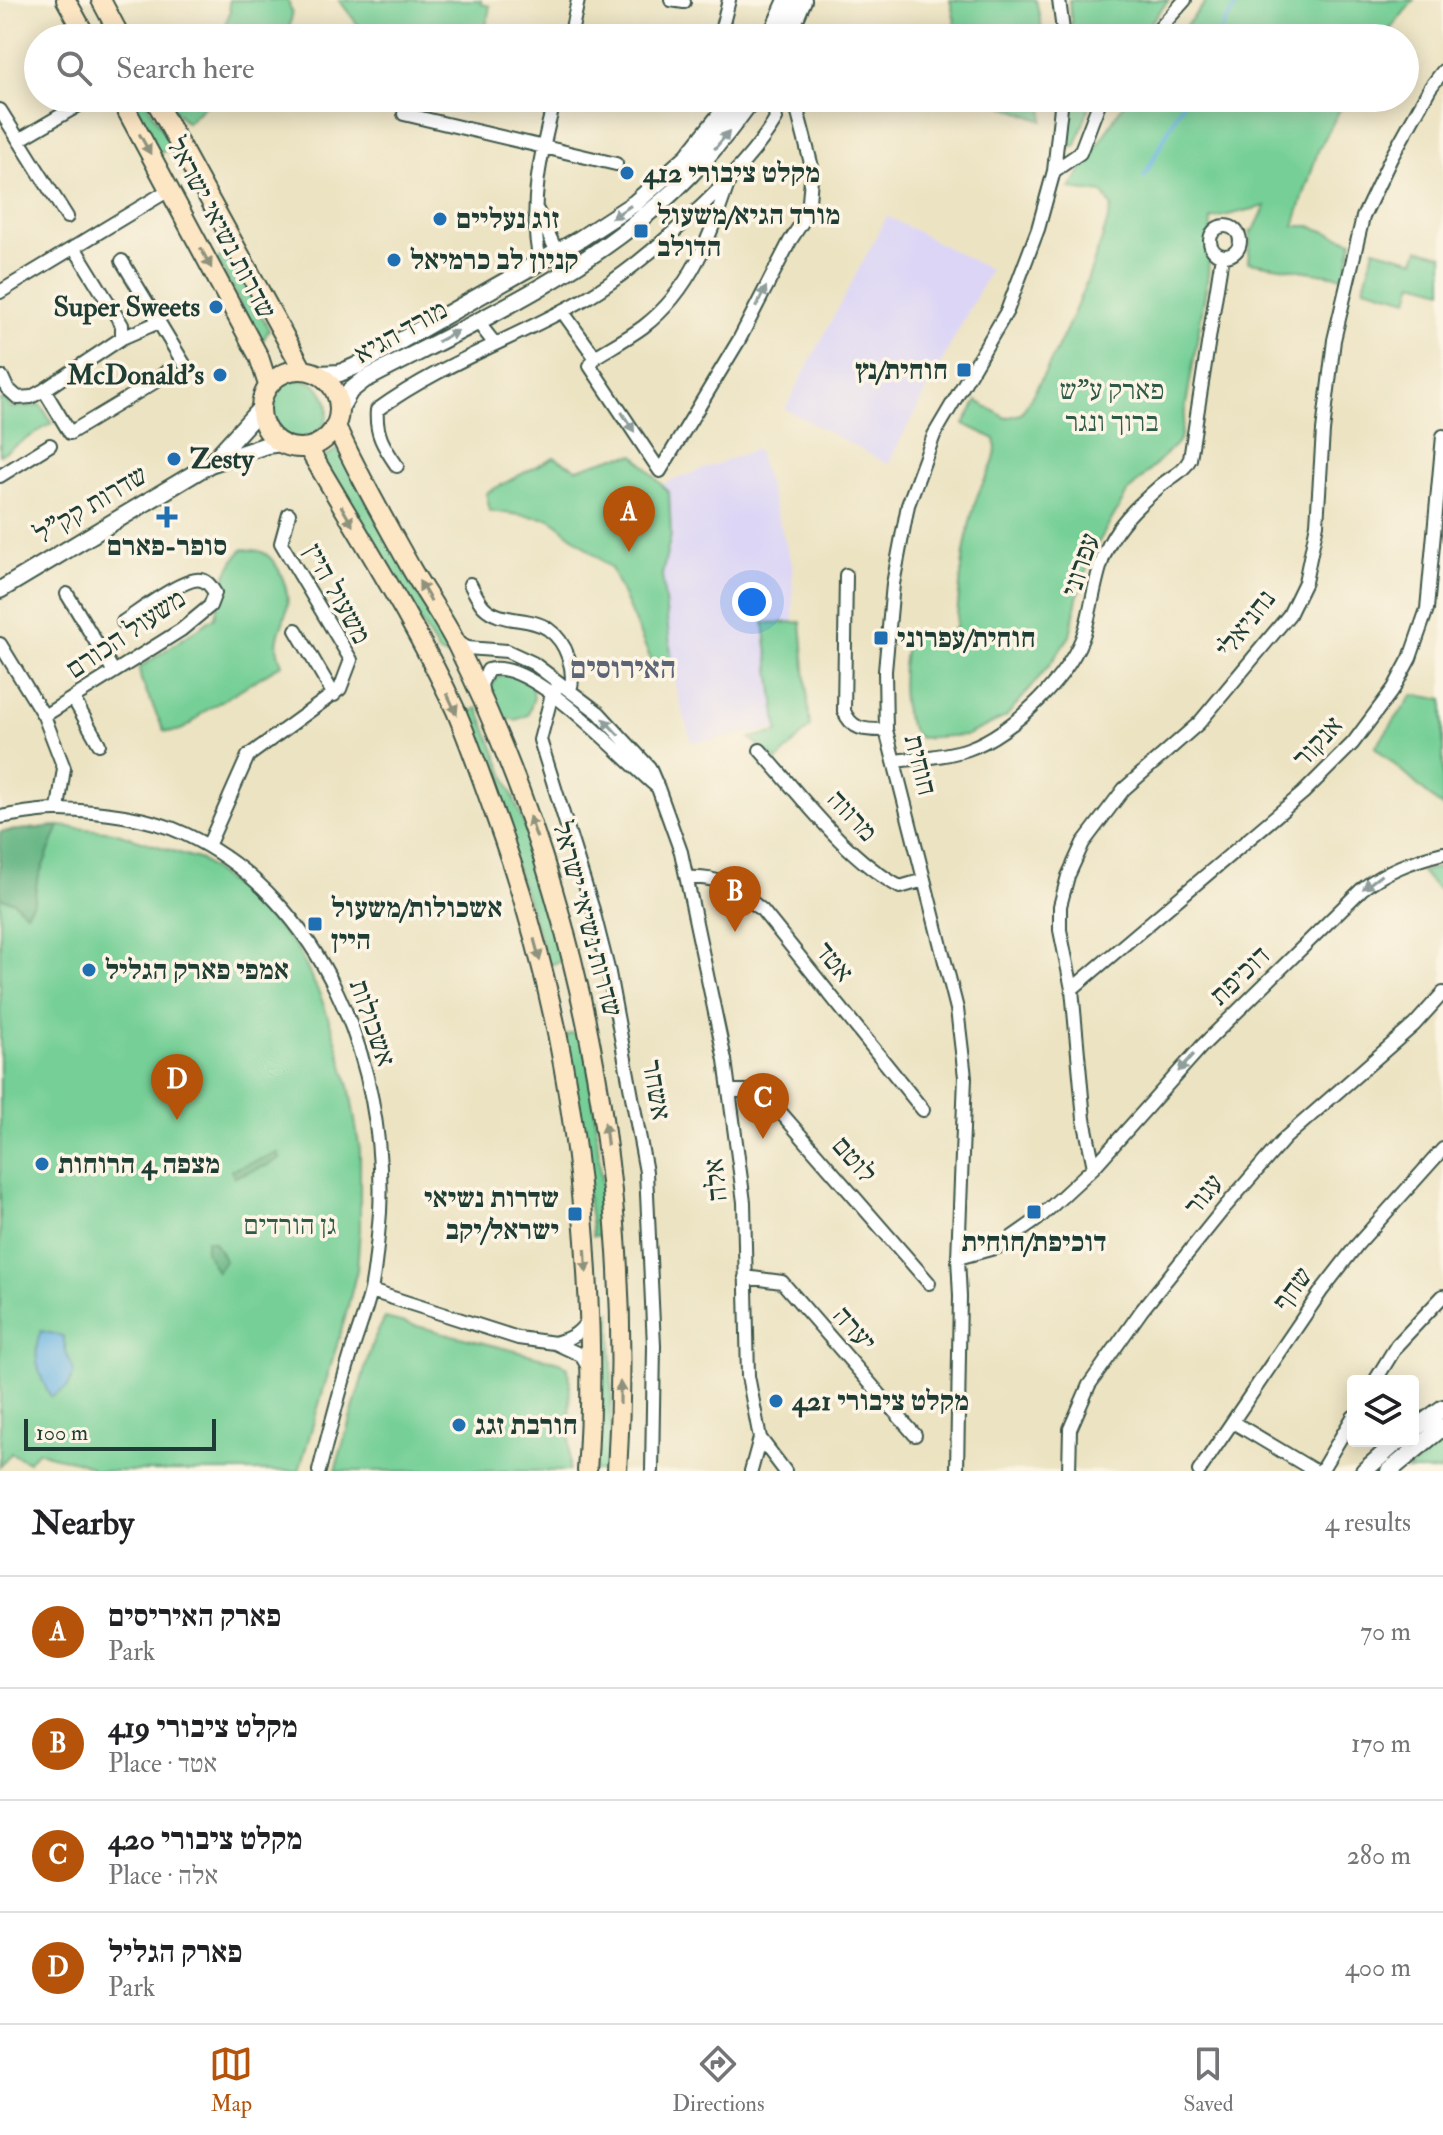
<!DOCTYPE html>
<meta charset="utf-8">
<style>
body{margin:0;font-family:"IM FELL Double Pica","Frank Ruhl Libre",serif;background:#f2f2f2;color:#202124}
.controls{position:absolute;right:24px;bottom:24px;display:grid;overflow:hidden;border-radius:8px;box-shadow:0 4px 20px #0003}
.controls button{width:72px;height:72px;display:grid;place-items:center;padding:0;border:0;border-bottom:2px solid #e0e0e0;background:#fff;color:#202124;font:40px sans-serif}
.scale{position:absolute;left:24px;bottom:20px;width:192px;box-sizing:border-box;padding-left:8px;border:4px solid #1f3d34;border-top:0;font-size:22px;line-height:28px;white-space:nowrap;color:#1f3d34;-webkit-text-stroke:6px #fcf5e5;paint-order:stroke}
.you{position:absolute;left:752px;top:602px;width:28px;height:28px;margin:-20px;border:6px solid #fff;border-radius:50%;background:#1a73e8;box-shadow:0 0 0 12px #1a73e833}
.badge{display:grid;place-items:center;width:52px;height:52px;border-radius:50%;background:#b45309;color:#fff;font-size:26px;font-weight:700}
.pin{position:absolute;translate:-50% -66px;filter:drop-shadow(0 2px 4px #0008)}
.pin::after{content:'';position:absolute;top:42px;width:28px;height:24px;background:inherit;clip-path:polygon(0 0,100% 0,50% 100%)}
.list{margin:0;padding:0;list-style:none}
h2{display:flex;justify-content:space-between;align-items:center;height:104px;margin:0;padding:0 32px;font-size:34px}
h2 small{font-size:26px;font-weight:400;color:#757577}
.list li{display:grid;grid-template-columns:52px 1fr auto;gap:24px;align-items:center;box-sizing:border-box;height:112px;padding:0 32px;border-top:2px solid #e0e0e0}
.list b{display:block;font-size:30px;white-space:nowrap}
.list p{margin:0;font-size:26px;white-space:nowrap;color:#757577}
.list em{font-size:26px;font-style:normal;color:#757577}
.icon{flex:none;width:44px;height:44px;fill:none;stroke:currentColor;stroke-width:2;stroke-linecap:round;stroke-linejoin:round}
.map{position:relative;flex:none;width:1443px;height:1471px;overflow:hidden}
.search{position:absolute;background:#fff;box-shadow:0 4px 20px #0003;left:24px;right:24px;top:24px;height:88px;display:flex;align-items:center;gap:20px;box-sizing:border-box;padding:0 28px;border-radius:44px;color:#757577;font-size:30px}
.sheet{height:552px;background:#fff}
nav{display:flex;justify-content:space-around;align-items:center;box-sizing:border-box;height:112px;border-top:2px solid #e0e0e0;background:#fff;font-size:22px;color:#757577}
nav a{display:grid;justify-items:center;gap:4px}
nav .on{color:#b45309}
.map>svg:first-child{display:block}
</style>
<div class="map">
<svg width="1443" height="1471" viewBox="0 0 1443 1471">
<rect width="100%" height="100%" fill="#fcf5e5"/>
<filter id="ink" filterUnits="userSpaceOnUse"><feTurbulence type="fractalNoise" baseFrequency=".0125" numOctaves="2"/><feDisplacementMap in="SourceGraphic" scale="16" xChannelSelector="R" yChannelSelector="G"/><feConvolveMatrix kernelMatrix="1 2 1 2 8 2 1 2 1" color-interpolation-filters="sRGB"/></filter>
<filter id="wash" filterUnits="userSpaceOnUse"><feTurbulence type="fractalNoise" baseFrequency=".006" numOctaves="4" result="noise"/><feDisplacementMap in="SourceGraphic" scale="32" xChannelSelector="R" yChannelSelector="G"/><feGaussianBlur stdDeviation="1.8" result="paint"/><feColorMatrix in="noise" values="0 0 0 0 0 0 0 0 0 0 0 0 0 0 0 0 0 1.4 0 .05"/><feComposite in="paint" operator="in"/></filter>
<g filter="url(#wash)">
<rect width="100%" height="100%" fill="#ece3c2"/>
<!-- built -->
<path fill="#dcd5f6" d="M887,216L990,270L888,464L785,409Z
M757,449L792,564L796,725L692,743L639,562L657,486Z"/>
<!-- green -->
<path fill="#74cf96" stroke="#4a8665" stroke-width="2" d="M229,0H288L292,14L288,38H219L230,13Z
M339,0H481V4L490,6L484,38H368Z
M950,0H1036L1044,38H950L955,21Z
M1069,0H1169L1138,38H1073Z
M1208,0H1414L1383,38H1175Z
M128,98H144L172,147L159,154Z
M169,98H213L187,123L174,110Z
M413,98H471L468,111Z
M983,98H1044L1043,121Z
M1070,98H1092L1076,145L1064,150Z
M1127,98H1346L1318,151L1294,226H1310L1352,241L1345,277L1248,262L1251,230H1254L1266,206L1211,219L1208,276L1180,440L1127,493L1093,552L1077,598L1070,636L1048,667L1006,717L967,735L920,738C895,718 901,660 910,632L945,636L956,627C960,584 963,539 977,497C984,477 1000,461 995,439L964,424L977,401L1006,418L1021,414C1062,348 1090,281 1112,207L1103,193L1070,189Z
M1374,249L1415,260L1419,249L1443,255V290L1414,282L1409,299L1364,287Z
M228,252L269,330L261,344L217,259Z
M270 409a29 29 0 1 1 58 0a29 29 0 1 1-58 0Z
M4,398L11,408L41,405L52,423L0,455V400Z
M338,449L448,649V656L439,653L322,459Z
M635,455L669,493L671,535L662,575L672,662H652L611,568L551,519L490,511L486,493L554,457L577,469L615,457Z
M243,549C249,550 258,550 262,552C279,560 290,591 287,609C282,632 271,638 282,664L202,713C192,724 180,735 164,731L141,680L139,668L215,617C221,591 224,569 243,549Z
M801,622L810,727L777,761L750,738L778,732L764,623Z
M507,672L531,684L534,697L528,715L516,720L502,717L491,689L496,678Z
M1413,695L1443,699V808L1375,747Z
M478,708L524,824L566,960L549,965L464,714Z
M59,826L114,832L201,860L249,899L296,946L320,995L335,1036L350,1090L360,1151V1228L357,1270L345,1318L299,1471H95C76,1455 59,1462 38,1451L28,1462L11,1453L0,1467V832Z
M1443,866V894L1421,872Z
M582,1031L592,1088L607,1235L593,1236L566,1035Z
M597,1312H611L612,1398L609,1471H594Z
M385,1318L559,1362L567,1367L570,1380L569,1471H335L373,1341Z
M1443,1441V1471H1407Z"/>
<!-- forest -->
<path fill="#5fb27f" stroke="#3f785a" stroke-width="2" d="M59,826L37,881L34,901L26,913L13,901L0,898V832Z
M278,1153L280,1158L268,1165L234,1177L231,1170Z
M206,1240L214,1242L225,1261L217,1272L206,1252Z"/>
<!-- water -->
<path fill="#6cb5e4" stroke="#46798c" stroke-width="2" d="M41,1331L63,1336L67,1355L74,1371L68,1387L51,1397C39,1377 31,1353 41,1331Z"/>
<g fill="none" stroke-linecap="round" stroke-linejoin="round">
<!-- stream -->
<path stroke="#6cb5e4" stroke-width="4" d="M1216,38L1239,0
M1144,177L1185,98"/>
</g>
</g>
<g filter="url(#ink)">
<g fill="none" stroke-linecap="round" stroke-linejoin="round">
<!-- minor casing -->
<g stroke="#3e5649" stroke-width="16">
<path id="minor" d="M671,0L684,2
M729,0L722,27L731,38
M1059,0L1064,38
M570,38L578,0
M1151,38L1185,0
M0,110L67,217
M404,114L616,164
M19,140L89,99
M1054,171L1080,153L1101,98
M537,210L557,252
M1210 241a15 15 0 1 1 30 0a15 15 0 1 1-30 0Z
M122,261L184,364
M540,261C528,206 541,152 555,98
M0,292L169,190
M562,311L595,357C611,347 628,338 643,327C692,290 711,234 730,178
M477,321L495,344
M122,338L159,322
M595,357L590,366L660,471L739,340L790,241L808,213L812,167L794,98
M2,377L7,388L18,398L31,397L44,390L70,433L153,383L167,371
M44,390L122,338V325L74,247
M397,466C384,447 375,434 377,410C440,364 514,339 581,301C640,268 742,176 776,119L773,101L770,98
M0,476L50,445
M846,575L844,711C852,731 866,730 886,730
M470,584C474,591 478,600 483,606C500,624 530,616 548,629C567,642 576,671 570,691
M67,594L114,672
M296,630L334,695
M455,640L467,648L507,651L533,663L599,713L649,767L658,788L681,852L725,1060L744,1202L748,1376L760,1438L785,1471
M0,644L44,716L64,768L58,809
M560,684L552,694L540,740L593,910L609,973L646,1172L654,1346L652,1471
M483,696L481,684L488,670C531,656 622,758 656,786
M73,698L99,744
M44,716L181,630L210,606L215,593C211,587 208,581 201,580C186,576 138,612 123,622
M760,750C802,797 845,857 900,887L924,880
M896,761C919,758 945,757 968,749C1012,734 1072,675 1085,630C1094,599 1096,565 1113,537C1125,517 1142,502 1159,487C1170,477 1183,473 1190,459L1222,256
M0,817C19,814 41,809 60,810C99,811 150,817 185,834C324,900 387,1065 380,1212C378,1237 376,1265 371,1290C366,1312 357,1333 351,1354C339,1393 329,1432 319,1471
M208,846L248,756L340,689L351,660L281,543L289,514
M687,878C723,876 735,889 762,910L923,1110
M1072,989L1303,793L1353,743L1394,688L1410,658L1427,609L1443,436
M730,1091H747L769,1099L929,1283
M1094,1167L1084,1119L1072,989L1060,930V906L1068,876L1083,843L1124,789L1199,723L1289,615L1305,582L1317,524L1323,431L1334,340L1363,217L1391,158L1430,88L1443,71
M958,1258L998,1247L1038,1219L1094,1167L1202,1046L1362,889C1387,870 1412,861 1443,853
M745,1277L782,1282L915,1435
M371,1291L518,1338L555,1343L581,1355L589,1369
M555,1343C571,1338 582,1333 589,1317
M1375,1381L1397,1345L1443,1296
M1233,1422L1315,1471
M751,1471L760,1438
M957,1471L960,1296L958,1258L965,1077L957,1009L886,730L885,671L893,584L908,505L934,435L1007,311L1038,229L1054,171L1062,98
M1069,1471L1070,1429L1089,1385L1142,1310L1225,1207L1285,1138L1414,1025L1443,993
M1199,1471L1322,1290L1357,1245L1443,1149
M1321,1471L1353,1417"/>
</g>
<!-- tertiary casing -->
<g stroke="#3e5649" stroke-width="20">
<path id="tertiary" d="M770,38L787,0
M787,38L803,0
M319,374L340,373L356,366L580,239L635,203L688,156L734,98
M339,410L350,391L364,380C460,330 563,284 647,214C689,181 722,141 753,98
M211,463L261,408
M0,590L210,464L267,445L281,443
M1413,1430L1443,1408
M1364,1471L1398,1441
M1389,1471L1443,1427"/>
</g>
<!-- secondary casing -->
<g stroke="#3e5649" stroke-width="22">
<path id="secondary" d="M66,0L87,38
M101,0L121,38
M120,98L259,357L268,385
M154,98L303,370
M261 409a39 39 0 1 1 78 0a39 39 0 1 1-78 0Z
M336,426C358,475 386,523 412,570C426,594 443,618 456,643C583,899 635,1186 617,1471
M308,448C358,534 414,620 456,711C470,744 482,779 494,812C550,966 578,1109 587,1272C591,1338 592,1405 587,1471"/>
</g>
<!-- minor -->
<use href="#minor" stroke="#fff" stroke-width="12"/>
<!-- tertiary -->
<use href="#tertiary" stroke="#fff" stroke-width="16"/>
<!-- secondary -->
<use href="#secondary" stroke="#fce6c4" stroke-width="18"/>
</g>
<!-- one-way arrows -->
<defs><path id="oneway-solid" d="M-6-.8H1V-3.2L6.5 0L1 3.2V.8H-6Z" transform="scale(2)"/></defs>
<g fill="#8f9e9a">
<use href="#oneway-solid" transform="translate(722 140) rotate(-50)"/>
<use href="#oneway-solid" transform="translate(621 212) rotate(147)"/>
<use href="#oneway-solid" transform="translate(761 297) rotate(-63)"/>
<use href="#oneway-solid" transform="translate(448 336) rotate(-28)"/>
<use href="#oneway-solid" transform="translate(628 422) rotate(57)"/>
<use href="#oneway-solid" transform="translate(611 727) rotate(-133)"/>
<use href="#oneway-solid" transform="translate(1372 882) rotate(143)"/>
<use href="#oneway-solid" transform="translate(1186 1063) rotate(132)"/>
</g>
<g fill="#8e927c">
<use href="#oneway-solid" transform="translate(145 144) rotate(61)"/>
<use href="#oneway-solid" transform="translate(206 258) rotate(62)"/>
<use href="#oneway-solid" transform="translate(347 516) rotate(60)"/>
<use href="#oneway-solid" transform="translate(425 591) rotate(-121)"/>
<use href="#oneway-solid" transform="translate(452 704) rotate(65)"/>
<use href="#oneway-solid" transform="translate(533 827) rotate(-109)"/>
<use href="#oneway-solid" transform="translate(537 950) rotate(75)"/>
<use href="#oneway-solid" transform="translate(606 1134) rotate(-97)"/>
<use href="#oneway-solid" transform="translate(586 1261) rotate(87)"/>
<use href="#oneway-solid" transform="translate(620 1393) rotate(-90)"/>
</g>
</g>
<!-- markers -->
<g fill="#1f6fb2" stroke="#fcf5e5" stroke-width="3">
<circle cx="627" cy="173" r="8"/>
<circle cx="440" cy="219" r="8"/>
<rect x="633" y="223" width="16" height="16" rx="4"/>
<circle cx="394" cy="260" r="8"/>
<circle cx="216" cy="307" r="8"/>
<rect x="956" y="362" width="16" height="16" rx="4"/>
<circle cx="220" cy="375" r="8"/>
<circle cx="174" cy="459" r="8"/>
<path d="M163 505h8v8h8v8h-8v8h-8v-8h-8v-8h8z"/>
<rect x="873" y="630" width="16" height="16" rx="4"/>
<rect x="307" y="916" width="16" height="16" rx="4"/>
<circle cx="89" cy="970" r="8"/>
<circle cx="42" cy="1164" r="8"/>
<rect x="1026" y="1204" width="16" height="16" rx="4"/>
<rect x="567" y="1206" width="16" height="16" rx="4"/>
<circle cx="776" cy="1401" r="8"/>
<circle cx="459" cy="1425" r="8"/>
</g>
<g text-anchor="middle" dominant-baseline="central" stroke-width="7" stroke-linejoin="round" paint-order="stroke">
<!-- poi labels -->
<g font-size="28" font-weight="bold" fill="#1f3d34" stroke="#fcf5e5" text-anchor="start">
<text x="643" y="173">מקלט ציבורי 412</text>
<text x="657" y="215">מורד הגיא/משעול<tspan x="657" dy="32">הדולב</tspan></text>
<text x="456" y="219">זוג נעליים</text>
<text x="410" y="260">קניון לב כרמיאל</text>
<text x="200" y="307" text-anchor="end">Super Sweets</text>
<text x="948" y="370" text-anchor="end">חוחית/נץ</text>
<text x="204" y="375" text-anchor="end">McDonald's</text>
<text x="190" y="459">Zesty</text>
<text x="167" y="546" text-anchor="middle">סופר-פארם</text>
<text x="897" y="638">חוחית/עפרוני</text>
<text x="331" y="908">אשכולות/משעול<tspan x="331" dy="32">היין</tspan></text>
<text x="105" y="970">אמפי פארק הגליל</text>
<text x="58" y="1164">מצפה 4 הרוחות</text>
<text x="559" y="1198" text-anchor="end">שדרות נשיאי<tspan x="559" dy="32">ישראל/יקב</tspan></text>
<text x="1034" y="1242" text-anchor="middle">דוכיפת/חוחית</text>
<text x="792" y="1401">מקלט ציבורי 421</text>
<text x="475" y="1425">חורבת זגג</text>
</g>
<!-- street labels -->
<g font-size="28" fill="#1f3d34" stroke="#fcf5e5">
<text transform="translate(221 228) rotate(62)">שדרות נשיאי ישראל</text>
<text transform="translate(401 332) rotate(-29)">מורד הגיא</text>
<text transform="translate(91 505) rotate(-31)">שדרות קק"ל</text>
<text transform="translate(1081 565) rotate(-71)">עפרוני</text>
<text transform="translate(337 594) rotate(61)">משעול היין</text>
<text transform="translate(1246 624) rotate(-52)">נחניאלי</text>
<text transform="translate(126 634) rotate(-34)">משעול הכורם</text>
<text transform="translate(1318 742) rotate(-47)">אנקור</text>
<text transform="translate(920 765) rotate(76)">חוחית</text>
<text transform="translate(852 816) rotate(47)">מרווה</text>
<text transform="translate(587 919) rotate(75)">שדרות נשיאי ישראל</text>
<text transform="translate(834 962) rotate(51)">אטד</text>
<text transform="translate(1240 976) rotate(-44)">דוכיפת</text>
<text transform="translate(372 1023) rotate(71)">אשכולות</text>
<text transform="translate(656 1090) rotate(80)">אשחר</text>
<text transform="translate(854 1160) rotate(49)">לוטם</text>
<text transform="translate(716 1180) rotate(-96)">אלה</text>
<text transform="translate(1204 1195) rotate(-51)">עגור</text>
<text transform="translate(1293 1289) rotate(-54)">שחף</text>
<text transform="translate(854 1329) rotate(49)">יערה</text>
</g>
<!-- park labels -->
<g font-size="28" fill="#305a48" stroke="#fcf5e5">
<text x="1112" y="390">פארק ע"ש<tspan x="1112" dy="32">ברוך ונגר</tspan></text>
<text x="290" y="1225">גן הורדים</text>
</g>
<!-- neighbourhood labels -->
<g font-size="30" font-weight="bold" fill="#5d6577" stroke="#fcf5e5">
<text x="623" y="668">האירוסים</text>
</g>
</g>
</svg>
<div class="controls">
<button><svg class="icon" aria-label="layers" viewBox="0 0 24 24"><path d="M12 4l9 5-9 5-9-5zM3 14l9 5 9-5"/></svg></button>
</div>
<div class="scale">100 m</div>
<div class="you"></div>
<div class="pin badge" style="left:629px;top:552px">A</div>
<div class="pin badge" style="left:735px;top:932px">B</div>
<div class="pin badge" style="left:763px;top:1139px">C</div>
<div class="pin badge" style="left:177px;top:1120px">D</div>
<div class="search"><svg class="icon" aria-label="search" viewBox="0 0 24 24"><circle cx="10" cy="10" r="6"/><path d="M15 15l6 6"/></svg>Search here</div>
</div>
<section class="sheet">
<h2>Nearby<small>4 results</small></h2>
<ul class="list">
<li><span class="badge">A</span><div><b>פארק האיריסים</b><p>Park</p></div><em>70 m</em></li>
<li><span class="badge">B</span><div><b>מקלט ציבורי 419</b><p>Place · אטד</p></div><em>170 m</em></li>
<li><span class="badge">C</span><div><b>מקלט ציבורי 420</b><p>Place · אלה</p></div><em>280 m</em></li>
<li><span class="badge">D</span><div><b>פארק הגליל</b><p>Park</p></div><em>400 m</em></li>
</ul>
</section>
<nav>
<a class="on"><svg class="icon" aria-label="map" viewBox="0 0 24 24"><path d="M3 6l6-2 6 2 6-2v14l-6 2-6-2-6 2zM9 4v14M15 6v14"/></svg>Map</a>
<a><svg class="icon" aria-label="directions" viewBox="0 0 24 24"><path d="M12 3l9 9-9 9-9-9zM9 14v-3h6M13 9l2 2-2 2"/></svg>Directions</a>
<a><svg class="icon" aria-label="saved" viewBox="0 0 24 24"><path d="M7 4h10v16l-5-4-5 4z"/></svg>Saved</a>
</nav>
